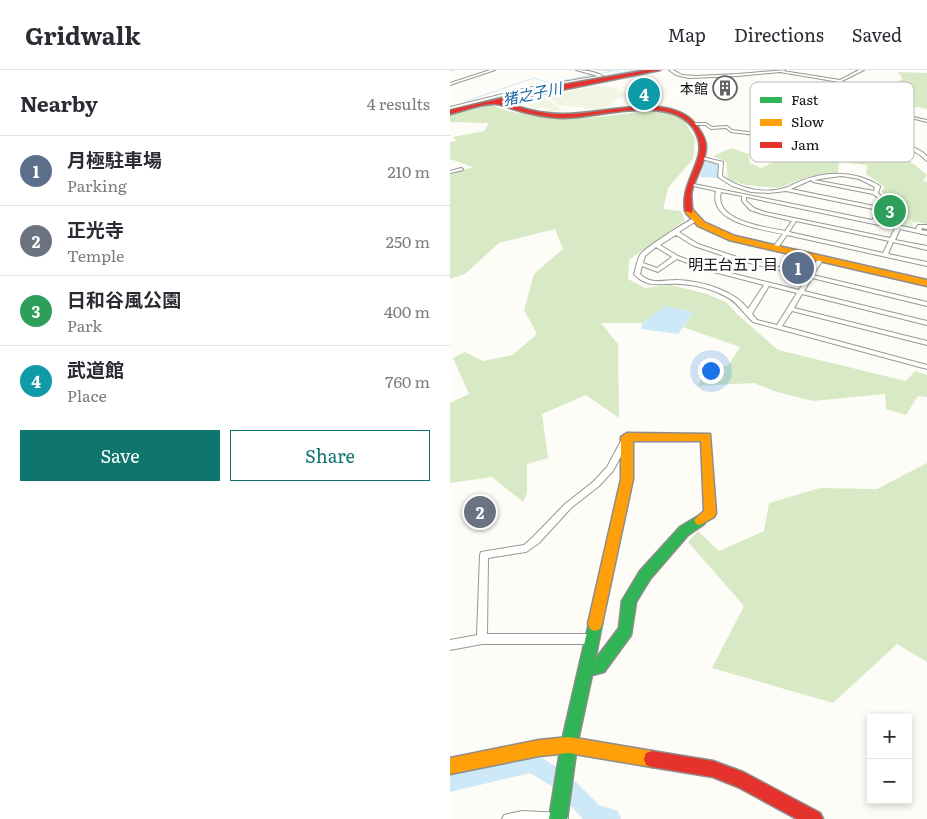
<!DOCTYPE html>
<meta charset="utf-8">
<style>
body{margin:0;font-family:Literata,"Noto Sans JP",serif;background:#f2f2f3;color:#2b2b33}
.controls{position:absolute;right:15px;bottom:15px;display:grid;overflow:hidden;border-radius:0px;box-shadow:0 2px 8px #0003}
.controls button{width:45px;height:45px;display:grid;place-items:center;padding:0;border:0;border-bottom:1px solid #e1e1e2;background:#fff;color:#2b2b33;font:25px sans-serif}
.you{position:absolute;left:260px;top:300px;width:18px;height:18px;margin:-12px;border:4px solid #fff;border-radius:50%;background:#1a73e8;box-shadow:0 0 0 8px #1a73e833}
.badge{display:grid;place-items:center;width:32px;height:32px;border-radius:50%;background:#0f766e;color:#fff;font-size:16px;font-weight:700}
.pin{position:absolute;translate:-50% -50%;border:2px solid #fff;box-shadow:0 1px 5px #0006}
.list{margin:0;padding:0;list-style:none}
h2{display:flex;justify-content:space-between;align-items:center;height:65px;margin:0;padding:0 20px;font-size:21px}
h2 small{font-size:16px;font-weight:400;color:#7c7c81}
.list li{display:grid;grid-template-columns:32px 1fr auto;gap:15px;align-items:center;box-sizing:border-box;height:70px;padding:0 20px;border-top:1px solid #e1e1e2}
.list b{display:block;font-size:19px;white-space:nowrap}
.list p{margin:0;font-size:16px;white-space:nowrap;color:#7c7c81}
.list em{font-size:16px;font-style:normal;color:#7c7c81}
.actions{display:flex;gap:10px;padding:15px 20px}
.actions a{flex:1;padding:11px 0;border:1px solid #0f766e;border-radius:0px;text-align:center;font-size:18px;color:#0f766e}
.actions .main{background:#0f766e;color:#fff}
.map{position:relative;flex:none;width:477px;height:749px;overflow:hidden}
header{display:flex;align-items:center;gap:30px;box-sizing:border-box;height:70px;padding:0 25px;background:#fff;border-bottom:1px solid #e1e1e2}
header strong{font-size:24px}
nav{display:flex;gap:28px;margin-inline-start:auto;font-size:18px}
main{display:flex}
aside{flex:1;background:#fff}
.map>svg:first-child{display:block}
</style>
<header>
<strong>Gridwalk</strong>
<nav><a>Map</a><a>Directions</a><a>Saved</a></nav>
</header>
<main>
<aside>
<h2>Nearby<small>4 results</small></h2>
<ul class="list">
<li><span class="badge" style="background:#5c6f8a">1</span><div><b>月極駐車場</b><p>Parking</p></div><em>210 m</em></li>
<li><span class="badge" style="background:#6b7280">2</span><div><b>正光寺</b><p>Temple</p></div><em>250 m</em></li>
<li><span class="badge" style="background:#2e9e5b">3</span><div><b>日和谷風公園</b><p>Park</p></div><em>400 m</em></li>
<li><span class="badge" style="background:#0f9aa8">4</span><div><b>武道館</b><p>Place</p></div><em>760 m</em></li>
</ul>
<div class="actions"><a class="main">Save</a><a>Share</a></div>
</aside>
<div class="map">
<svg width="477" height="749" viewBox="0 0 477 749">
<rect width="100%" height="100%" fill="#fdfcf7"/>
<!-- green -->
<path fill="#e7f3d7" d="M436,135L464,152L461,159L429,152Z"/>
<!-- forest -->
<path fill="#d8eac5" d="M448,2L477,3V39L468,37L453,40C447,31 438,27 431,19L432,14L450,13L449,10L453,9Z
M41,35L57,41L106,49L149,47L206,40L224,43L234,49L245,69L243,89L218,118L213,139L231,141L235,150L179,190L178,209L195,218L221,215L257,224L276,232L288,245L328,280L456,311L465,301L477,305V327L468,326L456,345L436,339L435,324L363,331L327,322L304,313L248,316L256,297L278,296L290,277L233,257L244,242L215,236L192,253H151L168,274L169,348L136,325L92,344L98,388L77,394V423L73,432L42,407L0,413V333L19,324L3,288L15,282L33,291L62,285L87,264L74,240L84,204L113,179L105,159L49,173L15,204L0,209V104L23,97L0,89V72L6,71L3,67L34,61L39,53L0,52V44Z
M398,51L421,60L438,82H449L477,105L473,111L477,112V154L464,152L439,136L441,130L431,121L435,117L416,104L417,95L389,92L388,103L357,107L329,118L296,115L278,110L276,92L263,86L281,78L299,84L300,93L311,98L324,92L321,83L343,72H354L375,61L381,55Z
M477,393V592L447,574L383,633L262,598L294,536L238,472L248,461L269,481L314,461L319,433L370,418L427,419Z"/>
<!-- pitch -->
<path fill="#f0f6e1" d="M144,16L166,18L177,26C162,28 166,33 156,37C146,43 127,36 116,35L110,36L102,30L100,25Z
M95,27L112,40L100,42L94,37L83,39L76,33Z"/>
<!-- water -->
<path fill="#cde8f7" d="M255,91L269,94L267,105L269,108L250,107Z
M215,236L244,242L228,264L191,259L192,253Z"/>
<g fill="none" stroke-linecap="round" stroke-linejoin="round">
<!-- stream -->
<path stroke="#cde8f7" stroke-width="1" d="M145,0L168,1L172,4
M0,1L4,0
M17,31L84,8L100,13L163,1"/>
<!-- river -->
<path fill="#cde8f7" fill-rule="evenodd" d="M182,0H195L0,42V38L78,20Z
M82,682L117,703L149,735L168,741L171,749H133L103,717L80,703L0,722V702Z"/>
<!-- street casing -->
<g stroke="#979795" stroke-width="2">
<path id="street" d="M40,0H45L0,15V13Z
M126,0C135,0 146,2 153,6L77,20L0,39V37L77,18L148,6Z
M219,0H223L232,5L246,6L288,4L336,0L333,1L390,10L409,0H414L392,11C405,34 452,45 477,50V52L430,40L422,42L419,46L440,54L458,64V68L454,70L455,72L474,83L477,87V91L470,85L452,74L450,69L455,66L438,56L415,47V45L420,40L427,38L403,26H381L383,28V37L346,50L329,64L321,67L281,62L276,58L261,59L255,55H245L243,54L245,53H256L262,57L277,56L282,60L321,65L327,62L344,48L380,35L379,28L376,26V24H400L390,15L389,12L330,2L288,6L239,8L226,5Z
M249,86L273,92L272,106C290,119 316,125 338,117C346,113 354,109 363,107C387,101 409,103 430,116V117L428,123L437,131L427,151L466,159L468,155H477V159L472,158L471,160L477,161V165L450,159L445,170L477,176V180L443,172L438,184L477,192V196L337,165L327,179H323L322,178L333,164C311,159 258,153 266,121L239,115V113L422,150L428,140L336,121L319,123L301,122L282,116L268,107L269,94L249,88ZM392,106L409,109L425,117L424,121L364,110L383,107ZM361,110L363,112L423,124L432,131L429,137L341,119ZM271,122L292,126V131L300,140L312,144L342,151L335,161C315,157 263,151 271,122ZM296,127L424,154L445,158L440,168L315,142L304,138L296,131ZM346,151L439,171L433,183L339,162Z
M11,98L13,99V100L0,103V101Z
M246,147L248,148V150L229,162L248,174L287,187L359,204L369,187H373L374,188L363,205L477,232V236L362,208L354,221L477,251V255L352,224L344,238L477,271V275L342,241L332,256L477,295V299L303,252C293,243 288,232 275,226C262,219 246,215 231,214C213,212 198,220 184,204C186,198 187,190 190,185C194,178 237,151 246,147ZM226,165L244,176L283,189L357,207L349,220L260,198L228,186L210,175ZM206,177L222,187L207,198L193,193L195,186ZM227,189L256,200L314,215L298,239C284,220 251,211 227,210C213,210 201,215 190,204L192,196L208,202ZM319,216L347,223L327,255L307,250L302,244Z
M176,366L180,369L163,401L149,416L121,438L89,473L76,482L38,488L37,564H141L144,566L146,569L144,572L141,574H32L0,580V570L27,565L30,485L31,482L74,475L83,467L115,434L143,412L157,397L173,367Z
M72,741L112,743L116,745L118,749H52L54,745Z"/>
</g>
<!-- fast casing -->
<g stroke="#8e8d8b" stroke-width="3">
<path id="fast" d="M250,445L254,446L256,450L254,454L238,465L200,509L186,532L181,565L154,602L142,605L127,675L117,749H99L111,675L140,549L145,547L150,549L152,554L145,590L169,558L172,531L190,501L230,457Z"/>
</g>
<!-- slow casing -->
<g stroke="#8e8d8b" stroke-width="3">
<path id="slow" d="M236,139H242L254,152L285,166L477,210V216L279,170L248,156L236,143Z
M177,363L260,364L266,443L264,447L250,455L246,454L244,450L254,441L251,371H183V409L152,554L150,559L145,561L140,559L138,554L171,409V367Z
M119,667L202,681L208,683L210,689L208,695L202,697L119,683L89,686L0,704V688L89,670Z"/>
</g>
<!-- jam casing -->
<g stroke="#8e8d8b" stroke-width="3">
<path id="jam" d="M198,0H210L52,32C71,38 91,44 112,44C151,46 224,18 249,59C253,65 256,70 256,77C256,92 246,106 242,120C240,128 243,136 242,143L235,141C230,112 256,91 248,68C232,19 148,49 111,48C95,47 79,44 63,39C57,37 50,34 45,34C32,33 13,41 0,44V40L111,15Z
M202,681L263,691L293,702L370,743L373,749H347L288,717L263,707L202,697L196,695L194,689L196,683Z"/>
</g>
<!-- street -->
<use href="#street" fill="#fffffe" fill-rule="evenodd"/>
<!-- fast -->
<use href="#fast" fill="#30b455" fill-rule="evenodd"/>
<!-- slow -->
<use href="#slow" fill="#ff9f0a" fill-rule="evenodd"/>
<!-- jam -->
<use href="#jam" fill="#e5322d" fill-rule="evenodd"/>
</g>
<!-- icons -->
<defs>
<g id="building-ring" transform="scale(1.25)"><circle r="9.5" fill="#fff" stroke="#646362" stroke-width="1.5"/><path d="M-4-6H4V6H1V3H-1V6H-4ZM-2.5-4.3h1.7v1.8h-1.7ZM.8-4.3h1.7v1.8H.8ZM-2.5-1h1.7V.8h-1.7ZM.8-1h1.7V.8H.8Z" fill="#646362"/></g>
</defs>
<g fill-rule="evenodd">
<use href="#building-ring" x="275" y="18"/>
</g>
<g text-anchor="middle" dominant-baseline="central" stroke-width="5" stroke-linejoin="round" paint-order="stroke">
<!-- far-poi labels -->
<g font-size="14" fill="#111" stroke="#fff" text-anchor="end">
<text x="258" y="18">本館</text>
</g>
<!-- far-water labels -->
<g font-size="15" font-style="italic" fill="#1768a6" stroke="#fff">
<text transform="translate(82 23) rotate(-12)">猪之子川</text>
</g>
<!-- far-neighbourhood labels -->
<g font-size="15" fill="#111" stroke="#fff">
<text x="283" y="193">明王台五丁目</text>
</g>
</g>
<!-- legend -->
<rect x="300" y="12" width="164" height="80" rx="8" fill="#fff" stroke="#b8b8b8" stroke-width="1"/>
<rect x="310" y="27" width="22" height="6" fill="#30b455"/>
<rect x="310" y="49" width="22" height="7" fill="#ff9f0a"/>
<rect x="310" y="72" width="22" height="6" fill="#e5322d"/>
<g font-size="14" fill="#111">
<text x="341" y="35">Fast</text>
<text x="341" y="57">Slow</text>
<text x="341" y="80">Jam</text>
</g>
</svg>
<div class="controls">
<button>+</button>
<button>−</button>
</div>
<div class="you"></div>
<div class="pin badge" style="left:348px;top:198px;background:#5c6f8a">1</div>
<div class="pin badge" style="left:30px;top:442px;background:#6b7280">2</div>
<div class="pin badge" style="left:440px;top:141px;background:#2e9e5b">3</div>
<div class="pin badge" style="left:194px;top:24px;background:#0f9aa8">4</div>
</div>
</main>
